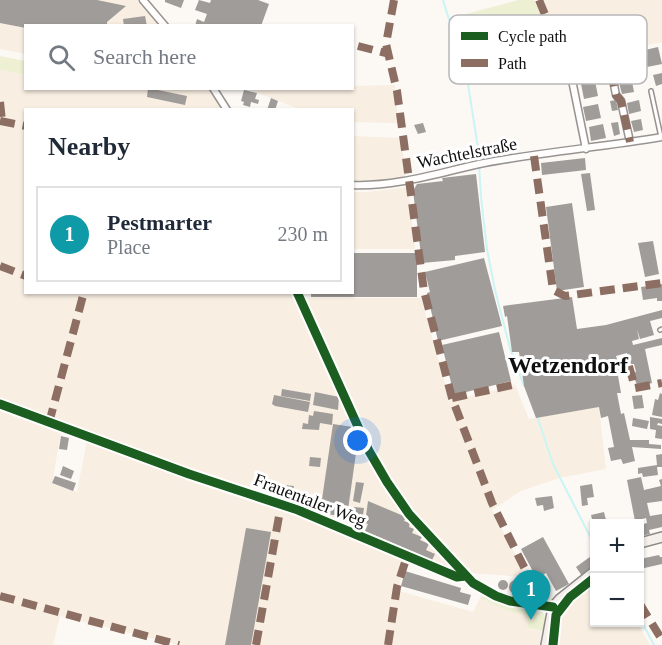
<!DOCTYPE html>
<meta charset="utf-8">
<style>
body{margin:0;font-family:"Times New Roman",serif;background:#f2f2f3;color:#1f2937}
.controls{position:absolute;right:18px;bottom:18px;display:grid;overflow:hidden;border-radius:0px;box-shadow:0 2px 4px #0004}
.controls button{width:54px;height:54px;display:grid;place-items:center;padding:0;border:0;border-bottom:2px solid #e0e1e3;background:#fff;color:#1f2937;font:30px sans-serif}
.you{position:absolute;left:358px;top:441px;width:21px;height:21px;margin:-15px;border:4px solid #fff;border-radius:50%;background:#1a73e8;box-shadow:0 0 0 9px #1a73e833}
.badge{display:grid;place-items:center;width:39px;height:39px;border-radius:50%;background:#0f766e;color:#fff;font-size:20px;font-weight:700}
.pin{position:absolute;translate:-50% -50px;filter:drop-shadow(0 2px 3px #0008)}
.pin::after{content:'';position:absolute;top:32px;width:21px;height:18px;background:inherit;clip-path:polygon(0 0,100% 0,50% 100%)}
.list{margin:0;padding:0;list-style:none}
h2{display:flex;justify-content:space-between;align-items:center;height:78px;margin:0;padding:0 24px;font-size:26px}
h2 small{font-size:20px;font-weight:400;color:#747a83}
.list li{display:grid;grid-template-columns:39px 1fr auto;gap:18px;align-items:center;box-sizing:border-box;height:96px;margin:0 12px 12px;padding:0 12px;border:2px solid #e0e1e3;border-radius:0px}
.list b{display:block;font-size:22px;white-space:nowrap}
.list p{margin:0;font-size:20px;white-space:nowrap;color:#747a83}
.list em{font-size:20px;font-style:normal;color:#747a83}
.icon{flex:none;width:33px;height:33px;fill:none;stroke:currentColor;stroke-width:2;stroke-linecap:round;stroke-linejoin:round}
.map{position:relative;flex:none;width:662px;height:645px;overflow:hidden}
.search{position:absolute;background:#fff;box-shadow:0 2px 4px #0004;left:24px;top:24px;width:330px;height:66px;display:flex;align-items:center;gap:15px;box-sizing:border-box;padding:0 21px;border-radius:0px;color:#747a83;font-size:22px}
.panel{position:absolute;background:#fff;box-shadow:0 2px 4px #0004;left:24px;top:108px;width:330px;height:186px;border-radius:0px}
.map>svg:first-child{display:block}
</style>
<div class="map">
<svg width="662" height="645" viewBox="0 0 662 645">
<rect width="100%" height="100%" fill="#fcf8f4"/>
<!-- farmland -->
<path fill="#f8eee1" d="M0,0H139L160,25L26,26L25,54L0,49Z
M542,0H662V42L638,47L635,38L568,61Z
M0,70L25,75L26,88L208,89L222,109L26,110V292L293,293L361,442L379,476L419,530L455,568L452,572L347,526L279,500L64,425L61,432L52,484L77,492L87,440L180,475L278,506L320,522L404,560L399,591L473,612L480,598L505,610L529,616L528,628L541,631L540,645H178L60,616L53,645H0Z
M395,85L398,123L353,122L352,110L299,109L248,89L352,88L353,86Z
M353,136L401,138L406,178L384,182L353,183Z
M408,187L415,249H353V192H367Z
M304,298H421L450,401L515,385L529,419L599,407L606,469L559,478L521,491L492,510L527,577L469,573L411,509L390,480L375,454Z
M594,582V622L637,623L650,645H558L560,621L571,602Z"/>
<!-- green -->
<path fill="#eef0d4" d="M518,0H534L547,29L461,51L451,18Z
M0,56L25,61V75L0,70Z
M482,594C492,599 502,604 514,606C522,608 537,606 542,612C547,617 545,624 544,631L528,628V616L505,610L480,598Z"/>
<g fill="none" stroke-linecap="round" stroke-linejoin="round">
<!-- stream -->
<path stroke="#cbf4f5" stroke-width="2" d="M443,0L467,78L478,148L481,197L487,249L495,290L510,348L524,386
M537,416L553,464L594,544
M640,618L654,645"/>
</g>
<!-- building -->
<path fill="#a09c99" d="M0,0H97L126,6L107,22V26H26V28L0,23Z
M165,0H184L181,8L165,2Z
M199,0L210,3L211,0H258L269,4L261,26H195L197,19L204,22L207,14L195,10Z
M145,16L147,26H124L123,19Z
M658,47L662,64L647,67L645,50Z
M662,73V84L656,86L653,75Z
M631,76L634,92L622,94L618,79Z
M595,81L598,96L584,99L581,84Z
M148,88L187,96L185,105L147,97Z
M244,90L257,93L255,99L259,100L258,104L251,102L250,107L243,105L244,102L241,101Z
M271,98L278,101L275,110H267Z
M616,100L618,110L612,111L610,101Z
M639,100L641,111L629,114L627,103Z
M598,104L601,118L586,121L583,107Z
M641,119L643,130L634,132L631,121Z
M618,122L620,134L614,136L611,123Z
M423,123L426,132L418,134L414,125Z
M603,124L606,138L591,141L589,127Z
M585,158L586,170L542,175L541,163Z
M590,173L595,210L587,211L581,174Z
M476,174L485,252L455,256V260L422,263L413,191L417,184L443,181L442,178Z
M572,203L584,287L557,291L546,207Z
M653,241L659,274L645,277L638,243Z
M352,253H417V297H311V292H352Z
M484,258L502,326L438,341L427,293L430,292L425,272Z
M662,284V301H657V298L643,300L641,287Z
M572,297L577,329L606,325L662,310V318L650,321L654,335L640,339L637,329L639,339L632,341L633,345L662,338V345L645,349L652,383L638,387L632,373L636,372L634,364H631L627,353L616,356L620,369L617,370L621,393H617L621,414L624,413L630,440H649V444L661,445V449L632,447L635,461L623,464L621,459L611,461L608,448L614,447L608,416L601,418L599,407L536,418L524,386L519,352H512L507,316L505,317L503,306Z
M499,332L511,381L454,395L442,345Z
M282,389L311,394L310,401L281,396Z
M315,392L339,397L338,410L313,405Z
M660,393L662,394V417L652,415L655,399L658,400Z
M274,395L310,402L308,412L275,406L272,404Z
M642,395L644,408L634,409L632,396Z
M314,411L333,414L332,425L320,423L319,430L302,429L303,423L308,424L309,415L313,416Z
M650,417L662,419V424L658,423L657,425L662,426V439L655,438L656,430L650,429Z
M633,418L649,421L647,429L632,426Z
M333,424L353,427L352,438L358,439L347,517L320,513Z
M61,436L69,438L67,450L59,449Z
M662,454V467H657L658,475L643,477L642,473L638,474V468L657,465L656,455Z
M310,457L321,458L320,467L309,466Z
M63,466L74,471L71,479L60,475Z
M55,476L76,483L73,491L52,483Z
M641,477L644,490L661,486L659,480L662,479V501L647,503L650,516L662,514V527L649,530L650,534L640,536V525L647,523L646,518L635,521L627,480Z
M356,482L364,483L360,503L353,501Z
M592,484L594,497L587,498L588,505L582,506L580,486Z
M284,485L294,486L291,500L282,498Z
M552,496L554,508L544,511L543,505L537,506L535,498Z
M368,501L406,517L404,521L410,523L409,527L414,529L412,533L422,537L420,540L429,544L426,550L435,554L432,560L365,531L368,524L365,523Z
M354,507L364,508L362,522L352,520Z
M604,512L607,524H594V528L591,515Z
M246,528L271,532L251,645H225Z
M543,537L569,584L556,591L546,573L537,579L521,549Z
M594,554V567L582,576L576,567Z
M659,555L660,557H662V564L640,569V559Z
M405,571L461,588L460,592L471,595L468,605L401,586Z
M498 585a5 5 0 1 1 10 0a5 5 0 1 1-10 0Z
M509 587a7 7 0 1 1 14 0a7 7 0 1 1-14 0Z"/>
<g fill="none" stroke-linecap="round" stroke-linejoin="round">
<!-- lane casing -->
<g stroke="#969492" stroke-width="6">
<path id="lane" d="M651,91L661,137
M660,330L662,329"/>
</g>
<!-- street casing -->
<g stroke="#969492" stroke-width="9">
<path id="street" d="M143,0L165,26
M607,49L616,95L621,101L630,142
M560,51L573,85L586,149
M213,88L227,110
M352,185C397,187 441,172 484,163C543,152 603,147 662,137
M297,292L369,451L387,482L409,514L473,583L496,596L510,601L553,607
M0,404L189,474L298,510L457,577L466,576"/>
</g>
<!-- secondary casing -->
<g stroke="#8c8b89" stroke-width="12">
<path id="secondary" d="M640,543L662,537
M546,645L553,607L560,599L594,572"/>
</g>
<!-- lane -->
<use href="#lane" stroke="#fffefd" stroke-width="3"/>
<!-- street -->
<use href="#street" stroke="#fffefd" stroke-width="6"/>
<!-- secondary -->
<use href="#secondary" stroke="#f5f0eb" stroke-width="9"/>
<!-- quiet -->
<path stroke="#8d6e63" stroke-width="8" stroke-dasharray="15 8" stroke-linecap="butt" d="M394,0L386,44L397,91L424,291L452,398L492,503L543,605
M539,0L560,51
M358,46L389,54
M607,49L616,95L621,101L630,142
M0,102L2,121
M0,121L26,126
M534,156L553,290L565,296L662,283
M0,266L26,276
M629,366L635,388L662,383
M452,398L517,384
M49,423L84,292
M0,596L179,645
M640,604L662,640
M256,645L281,505
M388,645L397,587L407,556"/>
<!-- cycleway casing -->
<g stroke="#fff" stroke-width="13">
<path id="cycleway" d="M297,292L369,451L387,482L409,514L473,583L496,596L510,601L553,607
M0,404L189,474L298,510L457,577L466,576
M553,645L556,615L570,597L594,578"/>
</g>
<!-- cycleway -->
<use href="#cycleway" stroke="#1b5e20" stroke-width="9"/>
</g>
<g text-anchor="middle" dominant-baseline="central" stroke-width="6" stroke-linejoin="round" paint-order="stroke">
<!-- street labels -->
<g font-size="18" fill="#0f0f0f" stroke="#fff">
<text transform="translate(467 153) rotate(-11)">Wachtelstraße</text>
<text transform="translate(310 500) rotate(21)">Frauentaler Weg</text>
</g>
<!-- district labels -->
<g font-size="24" font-weight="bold" fill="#0f0f0f" stroke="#fff">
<text x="568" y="365">Wetzendorf</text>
</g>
</g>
<!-- legend -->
<rect x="449" y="15" width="198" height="69" rx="9" fill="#fff" stroke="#b7b7b7" stroke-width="1.5"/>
<rect x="461" y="32" width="27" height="8" fill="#1b5e20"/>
<rect x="461" y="59" width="27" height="8" fill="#8d6e63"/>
<g font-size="16" fill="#0f0f0f">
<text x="498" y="42">Cycle path</text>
<text x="498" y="69">Path</text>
</g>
</svg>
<div class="controls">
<button>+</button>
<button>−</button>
</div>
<div class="you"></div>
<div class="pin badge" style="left:531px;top:620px;background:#0f9aa8">1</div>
<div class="search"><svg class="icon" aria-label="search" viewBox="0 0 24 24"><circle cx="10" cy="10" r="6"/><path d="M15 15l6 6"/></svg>Search here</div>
<section class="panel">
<h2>Nearby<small></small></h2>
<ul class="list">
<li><span class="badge" style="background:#0f9aa8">1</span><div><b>Pestmarter</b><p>Place</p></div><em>230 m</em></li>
</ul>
</section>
</div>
